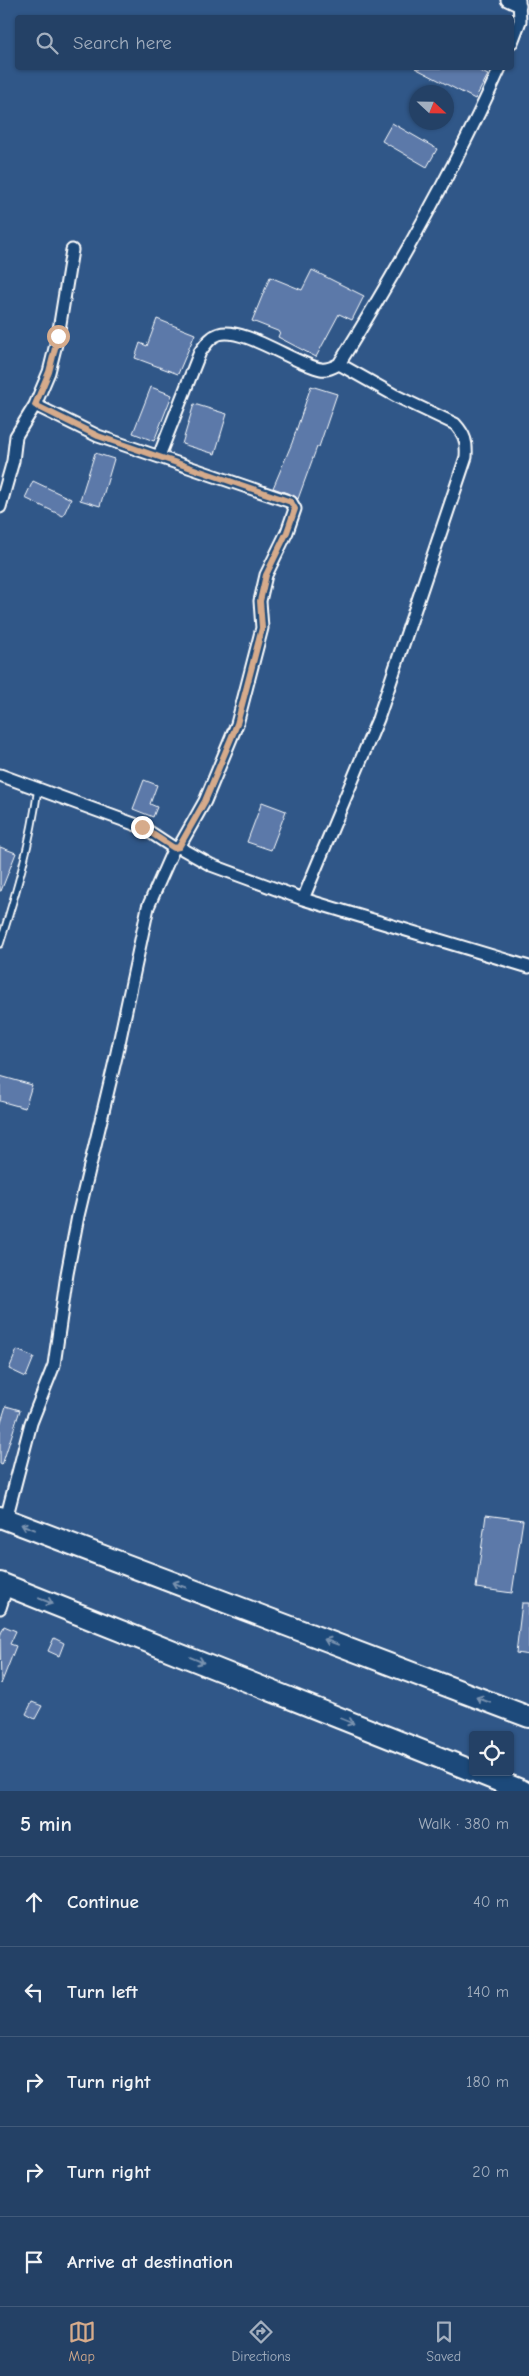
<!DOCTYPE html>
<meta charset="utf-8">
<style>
body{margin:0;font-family:"Comic Neue",sans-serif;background:#2c486c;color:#f1f3f6}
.controls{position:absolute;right:15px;bottom:15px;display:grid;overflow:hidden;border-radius:5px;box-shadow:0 1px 4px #0004}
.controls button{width:45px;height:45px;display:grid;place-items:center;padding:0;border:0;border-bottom:1px solid #415a7a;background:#244166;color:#f1f3f6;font:25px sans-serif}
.compass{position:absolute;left:409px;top:85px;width:45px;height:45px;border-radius:50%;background:#244166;box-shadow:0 1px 4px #0004;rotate:112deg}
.stop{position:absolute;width:15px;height:15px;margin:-11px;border:4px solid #d6ab8b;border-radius:50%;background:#fff}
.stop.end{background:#d6ab8b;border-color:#fff;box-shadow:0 1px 5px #0008}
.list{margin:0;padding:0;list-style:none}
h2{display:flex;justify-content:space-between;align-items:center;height:65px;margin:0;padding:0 20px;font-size:21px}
h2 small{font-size:16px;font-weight:400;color:#a3afbf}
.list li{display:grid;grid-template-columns:32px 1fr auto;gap:15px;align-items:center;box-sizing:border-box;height:90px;padding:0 20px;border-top:1px solid #415a7a}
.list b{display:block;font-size:19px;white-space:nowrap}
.list em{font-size:16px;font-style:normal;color:#a3afbf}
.icon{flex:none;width:28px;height:28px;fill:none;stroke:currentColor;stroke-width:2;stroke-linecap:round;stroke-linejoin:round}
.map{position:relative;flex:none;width:529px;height:1791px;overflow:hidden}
.search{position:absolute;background:#244166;box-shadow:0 1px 4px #0004;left:15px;right:15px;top:15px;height:55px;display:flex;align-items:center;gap:12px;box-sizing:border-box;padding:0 18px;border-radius:5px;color:#a3afbf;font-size:19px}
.sheet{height:515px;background:#244166}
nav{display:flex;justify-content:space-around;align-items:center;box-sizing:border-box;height:70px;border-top:1px solid #415a7a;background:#244166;font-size:14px;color:#a3afbf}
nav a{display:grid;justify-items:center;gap:2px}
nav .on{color:#d6ab8b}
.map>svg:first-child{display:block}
</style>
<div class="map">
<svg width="529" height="1791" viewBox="0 0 529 1791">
<rect width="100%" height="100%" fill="#305788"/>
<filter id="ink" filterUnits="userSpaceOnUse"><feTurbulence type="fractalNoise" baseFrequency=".02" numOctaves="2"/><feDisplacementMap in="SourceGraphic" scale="10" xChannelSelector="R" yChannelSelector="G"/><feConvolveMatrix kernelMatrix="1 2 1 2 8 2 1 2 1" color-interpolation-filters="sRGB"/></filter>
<g filter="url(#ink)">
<!-- building -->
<path fill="#5b79a9" stroke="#fff" d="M415,68H474L488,75L475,99Z
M392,123L437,149L427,167L382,141Z
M312,270L364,296L352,320L339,314L316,357L278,337L280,332L252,321L270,277L302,290Z
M157,319L195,334L178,374L135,358L140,343L147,346Z
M311,386L337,394L319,447H317L298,499L293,495L273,488L292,443Z
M151,387L172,395L154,441L133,433Z
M194,404L227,414L215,454L182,444Z
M95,453L114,459L100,506L80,500Z
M33,481L71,499L63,516L25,498Z
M144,780L157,785L150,804L157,807L153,817L133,809Z
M262,802L286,811L271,850L247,842Z
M0,847L16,853L1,891H0Z
M0,1076L32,1085L25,1108L0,1101Z
M17,1350L34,1357L26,1377L9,1369Z
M6,1406L20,1410L2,1465L0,1464V1425Z
M486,1515L523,1520L512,1593L476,1588Z
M522,1603H529V1655L516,1653Z
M4,1626L16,1631L10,1644L16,1646L1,1684L0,1636Z
M54,1638L64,1643L59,1656L48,1651Z
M32,1702L42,1706L35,1719L26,1714Z"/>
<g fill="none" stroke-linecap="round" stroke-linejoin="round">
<!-- lane casing -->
<g stroke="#fff" stroke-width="9">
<path id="lane" d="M0,944C16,893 31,842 38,788"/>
</g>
<!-- street casing -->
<g stroke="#fff" stroke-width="15">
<path id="street" d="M507,0L520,6
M512,42L520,21L519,0
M35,405L98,436L291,502L295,509L287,532L266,575L260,601L262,628L237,724L205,801L179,847
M159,456L200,352C206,344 210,337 219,334C242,326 297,365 321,369C328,370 333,367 339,364C398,269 454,170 500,68
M0,507L13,461L16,436L35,405L49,372L58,336L72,250
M0,775L142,827L174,848L179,847L211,865L303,899L529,967
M303,899L378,719L466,457C467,442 465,435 455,424L396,396L339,364
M6,1519L31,1423L54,1365L67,1274L78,1216L116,1057L148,907L174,848
M0,1608L7,1586"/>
</g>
<!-- highway casing -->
<g stroke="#fff" stroke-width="24">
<path id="highway" d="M0,1517L529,1717
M0,1583L473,1771
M476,1772L523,1791"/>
</g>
<!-- lane -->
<use href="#lane" stroke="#1f4a7a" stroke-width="5.5"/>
<!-- street -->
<use href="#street" stroke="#1f4a7a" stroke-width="11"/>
<!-- highway -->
<use href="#highway" stroke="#1f4a7a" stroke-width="20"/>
</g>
<!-- one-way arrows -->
<defs><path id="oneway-shaft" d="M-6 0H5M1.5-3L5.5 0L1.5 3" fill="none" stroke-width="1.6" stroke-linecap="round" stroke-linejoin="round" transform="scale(1.25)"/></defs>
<g stroke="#7992af">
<use href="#oneway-shaft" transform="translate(28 1527) rotate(-159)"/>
<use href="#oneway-shaft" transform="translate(179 1585) rotate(-159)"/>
<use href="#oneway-shaft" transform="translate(46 1601) rotate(21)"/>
<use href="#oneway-shaft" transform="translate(331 1642) rotate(-159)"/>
<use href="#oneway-shaft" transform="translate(197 1660) rotate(22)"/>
<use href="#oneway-shaft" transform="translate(483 1700) rotate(-159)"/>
<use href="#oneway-shaft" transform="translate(347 1721) rotate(22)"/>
</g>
</g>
<g fill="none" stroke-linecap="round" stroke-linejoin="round" filter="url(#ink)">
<!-- route -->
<path stroke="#d6ab8b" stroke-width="6" d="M58,336L49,372L35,405L98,436L291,502L295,509L287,532L266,575L260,601L262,628L237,724L205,801L179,847L174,848L142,827"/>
</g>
</svg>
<div class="controls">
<button><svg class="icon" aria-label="locate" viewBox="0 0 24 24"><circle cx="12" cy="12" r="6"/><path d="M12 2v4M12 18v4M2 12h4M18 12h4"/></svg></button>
</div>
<svg class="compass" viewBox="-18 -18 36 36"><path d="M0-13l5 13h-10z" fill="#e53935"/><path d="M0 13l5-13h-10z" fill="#a3afbf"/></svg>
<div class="stop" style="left:58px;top:336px"></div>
<div class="stop end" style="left:142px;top:827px"></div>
<div class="search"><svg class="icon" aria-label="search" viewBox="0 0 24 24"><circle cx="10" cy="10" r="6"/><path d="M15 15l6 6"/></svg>Search here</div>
</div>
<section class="sheet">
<h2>5 min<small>Walk · 380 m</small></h2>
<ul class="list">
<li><svg class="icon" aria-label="ahead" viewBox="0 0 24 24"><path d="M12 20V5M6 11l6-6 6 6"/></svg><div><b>Continue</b></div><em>40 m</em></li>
<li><svg class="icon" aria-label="left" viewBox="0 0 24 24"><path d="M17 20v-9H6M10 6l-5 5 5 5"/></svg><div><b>Turn left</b></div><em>140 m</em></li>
<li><svg class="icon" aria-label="right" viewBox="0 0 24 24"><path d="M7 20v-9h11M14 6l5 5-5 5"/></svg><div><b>Turn right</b></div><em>180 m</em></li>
<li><svg class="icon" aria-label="right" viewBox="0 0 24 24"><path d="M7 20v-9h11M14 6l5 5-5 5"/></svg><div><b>Turn right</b></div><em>20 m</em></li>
<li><svg class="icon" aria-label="arrive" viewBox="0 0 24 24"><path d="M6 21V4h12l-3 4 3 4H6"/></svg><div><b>Arrive at destination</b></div></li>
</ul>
</section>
<nav>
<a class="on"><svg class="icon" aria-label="map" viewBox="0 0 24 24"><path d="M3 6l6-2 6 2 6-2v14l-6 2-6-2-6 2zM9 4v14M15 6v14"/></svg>Map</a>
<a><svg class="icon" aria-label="directions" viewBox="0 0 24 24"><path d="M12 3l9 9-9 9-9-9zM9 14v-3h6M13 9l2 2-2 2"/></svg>Directions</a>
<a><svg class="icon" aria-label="saved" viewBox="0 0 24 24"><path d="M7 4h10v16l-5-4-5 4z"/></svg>Saved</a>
</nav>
